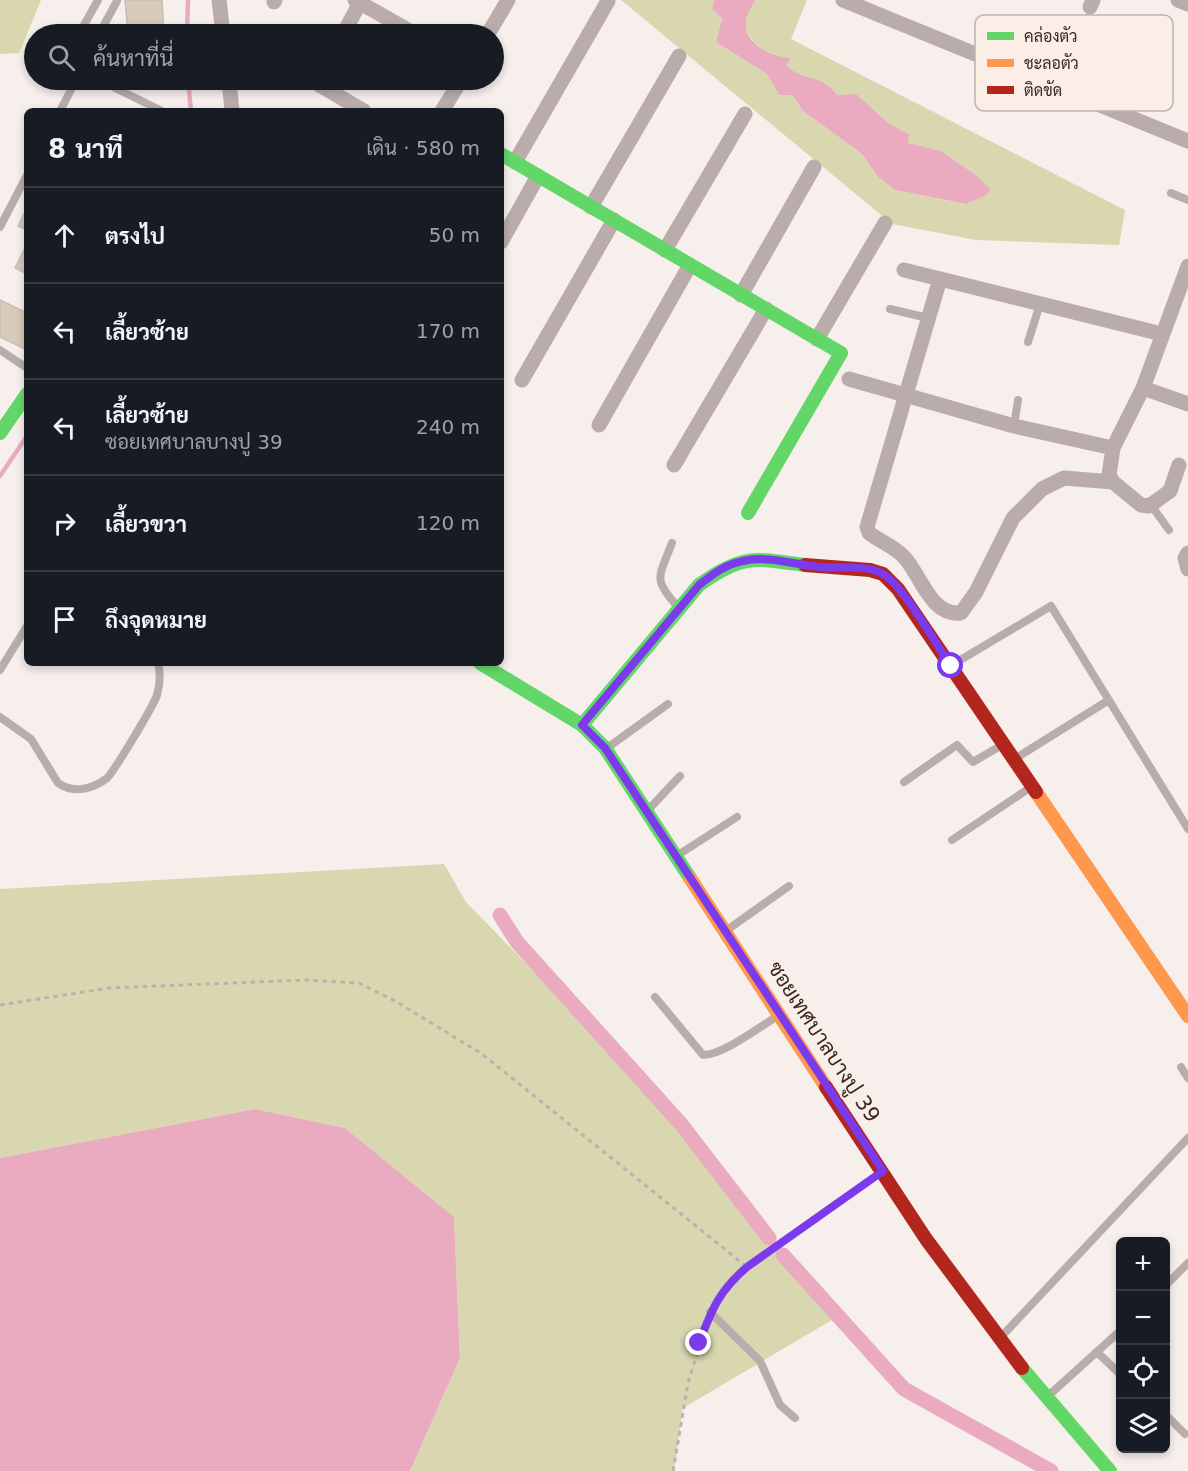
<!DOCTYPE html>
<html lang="th">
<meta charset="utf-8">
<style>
body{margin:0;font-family:"DejaVu Sans",Sarabun,sans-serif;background:#242831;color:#f1f3f6}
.controls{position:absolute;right:18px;bottom:18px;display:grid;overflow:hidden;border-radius:9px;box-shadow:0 3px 9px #0003}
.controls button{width:54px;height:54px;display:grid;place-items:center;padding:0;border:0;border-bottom:2px solid #363941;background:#171b24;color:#f1f3f6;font:30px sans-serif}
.stop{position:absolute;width:18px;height:18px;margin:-14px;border:4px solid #7c3aed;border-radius:50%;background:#fff}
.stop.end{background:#7c3aed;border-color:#fff;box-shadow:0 2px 6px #0008}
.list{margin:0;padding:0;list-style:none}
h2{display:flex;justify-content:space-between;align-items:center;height:78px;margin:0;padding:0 24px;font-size:26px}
h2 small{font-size:20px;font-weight:400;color:#9ea1a6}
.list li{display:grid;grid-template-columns:39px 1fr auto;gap:18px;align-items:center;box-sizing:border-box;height:96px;padding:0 24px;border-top:2px solid #363941}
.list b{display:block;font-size:22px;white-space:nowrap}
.list p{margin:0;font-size:20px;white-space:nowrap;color:#9ea1a6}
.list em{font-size:20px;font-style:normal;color:#9ea1a6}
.icon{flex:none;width:33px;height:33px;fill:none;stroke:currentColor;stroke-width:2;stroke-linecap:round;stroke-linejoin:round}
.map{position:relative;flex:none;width:1188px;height:1471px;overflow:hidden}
.search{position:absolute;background:#171b24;box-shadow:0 3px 9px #0003;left:24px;top:24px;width:480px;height:66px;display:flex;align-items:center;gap:15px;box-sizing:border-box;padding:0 21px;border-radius:33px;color:#9ea1a6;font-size:22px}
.panel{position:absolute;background:#171b24;box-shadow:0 3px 9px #0003;left:24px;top:108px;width:480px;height:558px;border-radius:9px}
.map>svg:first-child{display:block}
</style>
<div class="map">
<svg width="1188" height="1471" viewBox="0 0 1188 1471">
<rect width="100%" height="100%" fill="#f6efeb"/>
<!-- green -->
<path fill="#d8d7b0" d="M0,0H41L19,53L0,54Z
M621,0H714L712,9L722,17L716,42L767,74L779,95H792L803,111L862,154L878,177L895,190L965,204L985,196L990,190L976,175L941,151L907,143L909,134L888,123L856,95H838C834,91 828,84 822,82C809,76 797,76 785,65L790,58C774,58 744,43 746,22C746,15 752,7 755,0H807L791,39L1125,210L1119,245L976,240L892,224Z
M444,864L466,902L657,1098L837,1317L683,1408L674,1471H410L460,1358L454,1217L345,1128L255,1109L0,1158V889Z"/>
<!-- water -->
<path fill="#eaabc0" d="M714,0H755C752,7 746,15 746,23C744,44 774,58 791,58L786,65C797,76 809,76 822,82C828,84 834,91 838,95L856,94L888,123L909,134L908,143L941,151L976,175L991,190L985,196L966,204L895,190L878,177L862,154L803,111L792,95H779L767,74L716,42L722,18L712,9Z
M255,1109L345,1128L454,1217L460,1358L410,1471H0V1158Z"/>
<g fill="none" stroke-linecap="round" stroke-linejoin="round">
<!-- stream -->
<path stroke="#eaabc0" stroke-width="4.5" d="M187,34L188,0
M188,80L191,111
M0,476L27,436"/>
<!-- canal -->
<path stroke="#eaabc0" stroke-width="15" d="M500,915L517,942L681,1124L769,1238
M783,1255L904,1389L1051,1471"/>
</g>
<!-- building -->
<path fill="#d6cab8" stroke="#c6bfb8" stroke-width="1.5" d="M125,0H162L164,34H128Z
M27,208V230L18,226Z
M27,244V274L15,268Z
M0,300L27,313V350L0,337Z"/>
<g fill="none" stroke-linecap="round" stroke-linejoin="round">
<!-- path -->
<path stroke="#bbb2af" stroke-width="3" stroke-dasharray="4.5 4.5" stroke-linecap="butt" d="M0,1005L109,988L305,980L359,983L397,1002L482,1054L747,1267
M714,1304C741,1260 825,1212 869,1180
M673,1471L688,1383L707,1322"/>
<!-- lane -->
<path stroke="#b9acaa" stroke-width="8" d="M79,34L98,0
M99,34L117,1
M99,80L162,111
M60,111L76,80
M1171,193L1188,200
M0,227L27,175
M890,309L928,318
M1028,342L1040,304
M0,350L27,368
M1014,426L1018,400
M1151,505L1169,530
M672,543C659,577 652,579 678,607
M952,665L1051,606L1188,829
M0,670L27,626
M0,717L31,739L58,783C73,794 92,789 106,779C112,775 154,705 157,695C160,684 161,674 158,663
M607,748L668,704
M1016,758L1109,700
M904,782L957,745L973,762L1002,745
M648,810L680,776
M952,840L1031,787
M678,855L737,817
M727,930L789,886
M655,997L703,1055C723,1055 761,1026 779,1015
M1181,1067L1188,1078
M1166,1285L1188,1263
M710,1312L760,1361L780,1405L795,1418
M1000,1338L1188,1138
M1098,1353L1120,1374
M1048,1396L1120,1331
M1166,1415L1185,1434"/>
<!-- street -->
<path stroke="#b9acaa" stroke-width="15" d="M219,0L223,34
M355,0L415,34
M843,0L1188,141
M1178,0L1188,4
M274,2L275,0
M1090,7L1093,0
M343,34L360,3
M488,34L508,0
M229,80L232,111
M311,80L364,111
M442,111L461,80
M515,162L608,1
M591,207L679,56
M501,242L538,176
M665,250L745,114
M904,270L1162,334
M940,279L867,527L869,533C881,542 894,546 904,557C921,575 930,616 961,613L976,592L1013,518L1042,489L1064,478L1113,482
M741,295L814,167
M817,339L885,223
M849,379L1014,426L1113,448L1143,388L1188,404
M522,380L614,220
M1143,388L1188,266
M599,425L690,265
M1113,448L1109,475L1113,482L1141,505L1149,506L1170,491L1179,465
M674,465L766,309
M1188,553L1185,558L1188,569"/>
<!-- fast -->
<path stroke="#63d668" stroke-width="14" d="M501,154L841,353L748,513
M0,433L27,394
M480,663L582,725L605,748L690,878
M582,725L699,585C742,554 755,558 805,565
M1022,1368L1110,1471"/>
<!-- slow -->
<path stroke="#ff974d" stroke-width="14" d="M1036,792L1188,1016
M690,878L826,1087"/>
<!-- jam -->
<path stroke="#b3261e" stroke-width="14" d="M805,565L870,570L883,574L898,589L1036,792
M826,1087L926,1239L1022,1368"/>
</g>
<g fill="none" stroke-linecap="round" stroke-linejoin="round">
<!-- route -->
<path stroke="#7c3aed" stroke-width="8" d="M699,1343C712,1309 719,1291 747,1267L883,1171L605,748L582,725L699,585C713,574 726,564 743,561C768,555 795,565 820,567C839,569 866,564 883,574C902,584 937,646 951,666"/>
</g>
<g text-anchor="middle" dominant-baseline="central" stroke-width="4.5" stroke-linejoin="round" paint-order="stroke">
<!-- street labels -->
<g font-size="21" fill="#362921" stroke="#fbeee6">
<text transform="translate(824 1042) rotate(57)">ซอยเทศบาลบางปู 39</text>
</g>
</g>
<!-- legend -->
<rect x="975" y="15" width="198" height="96" rx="9" fill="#fbeee6" stroke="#c0b3ab" stroke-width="1.5"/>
<rect x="987" y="32" width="27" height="8" fill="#63d668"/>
<rect x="987" y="59" width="27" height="8" fill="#ff974d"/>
<rect x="987" y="86" width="27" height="8" fill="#b3261e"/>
<g font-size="16" fill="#362921">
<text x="1024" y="42">คล่องตัว</text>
<text x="1024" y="69">ชะลอตัว</text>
<text x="1024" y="96">ติดขัด</text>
</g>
</svg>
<div class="controls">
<button>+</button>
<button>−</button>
<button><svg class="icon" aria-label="locate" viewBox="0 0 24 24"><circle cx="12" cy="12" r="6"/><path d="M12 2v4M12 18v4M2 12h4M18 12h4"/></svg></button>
<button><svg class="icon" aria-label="layers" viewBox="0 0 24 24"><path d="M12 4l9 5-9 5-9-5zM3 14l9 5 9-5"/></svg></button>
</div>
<div class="stop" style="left:951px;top:666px"></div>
<div class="stop end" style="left:699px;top:1343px"></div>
<div class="search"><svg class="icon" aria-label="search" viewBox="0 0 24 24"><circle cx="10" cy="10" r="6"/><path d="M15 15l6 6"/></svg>ค้นหาที่นี่</div>
<section class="panel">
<h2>8 นาที<small>เดิน · 580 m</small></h2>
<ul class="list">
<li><svg class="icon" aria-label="ahead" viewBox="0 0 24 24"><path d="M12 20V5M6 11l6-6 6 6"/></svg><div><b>ตรงไป</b></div><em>50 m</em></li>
<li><svg class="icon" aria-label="left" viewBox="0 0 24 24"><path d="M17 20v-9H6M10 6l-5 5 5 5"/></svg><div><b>เลี้ยวซ้าย</b></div><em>170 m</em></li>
<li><svg class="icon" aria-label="left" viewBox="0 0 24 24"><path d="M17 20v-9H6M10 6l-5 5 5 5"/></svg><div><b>เลี้ยวซ้าย</b><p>ซอยเทศบาลบางปู 39</p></div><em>240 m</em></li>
<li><svg class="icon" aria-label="right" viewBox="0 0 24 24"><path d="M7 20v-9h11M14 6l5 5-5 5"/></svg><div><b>เลี้ยวขวา</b></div><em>120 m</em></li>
<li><svg class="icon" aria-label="arrive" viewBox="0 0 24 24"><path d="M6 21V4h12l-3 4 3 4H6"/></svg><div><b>ถึงจุดหมาย</b></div></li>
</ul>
</section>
</div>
